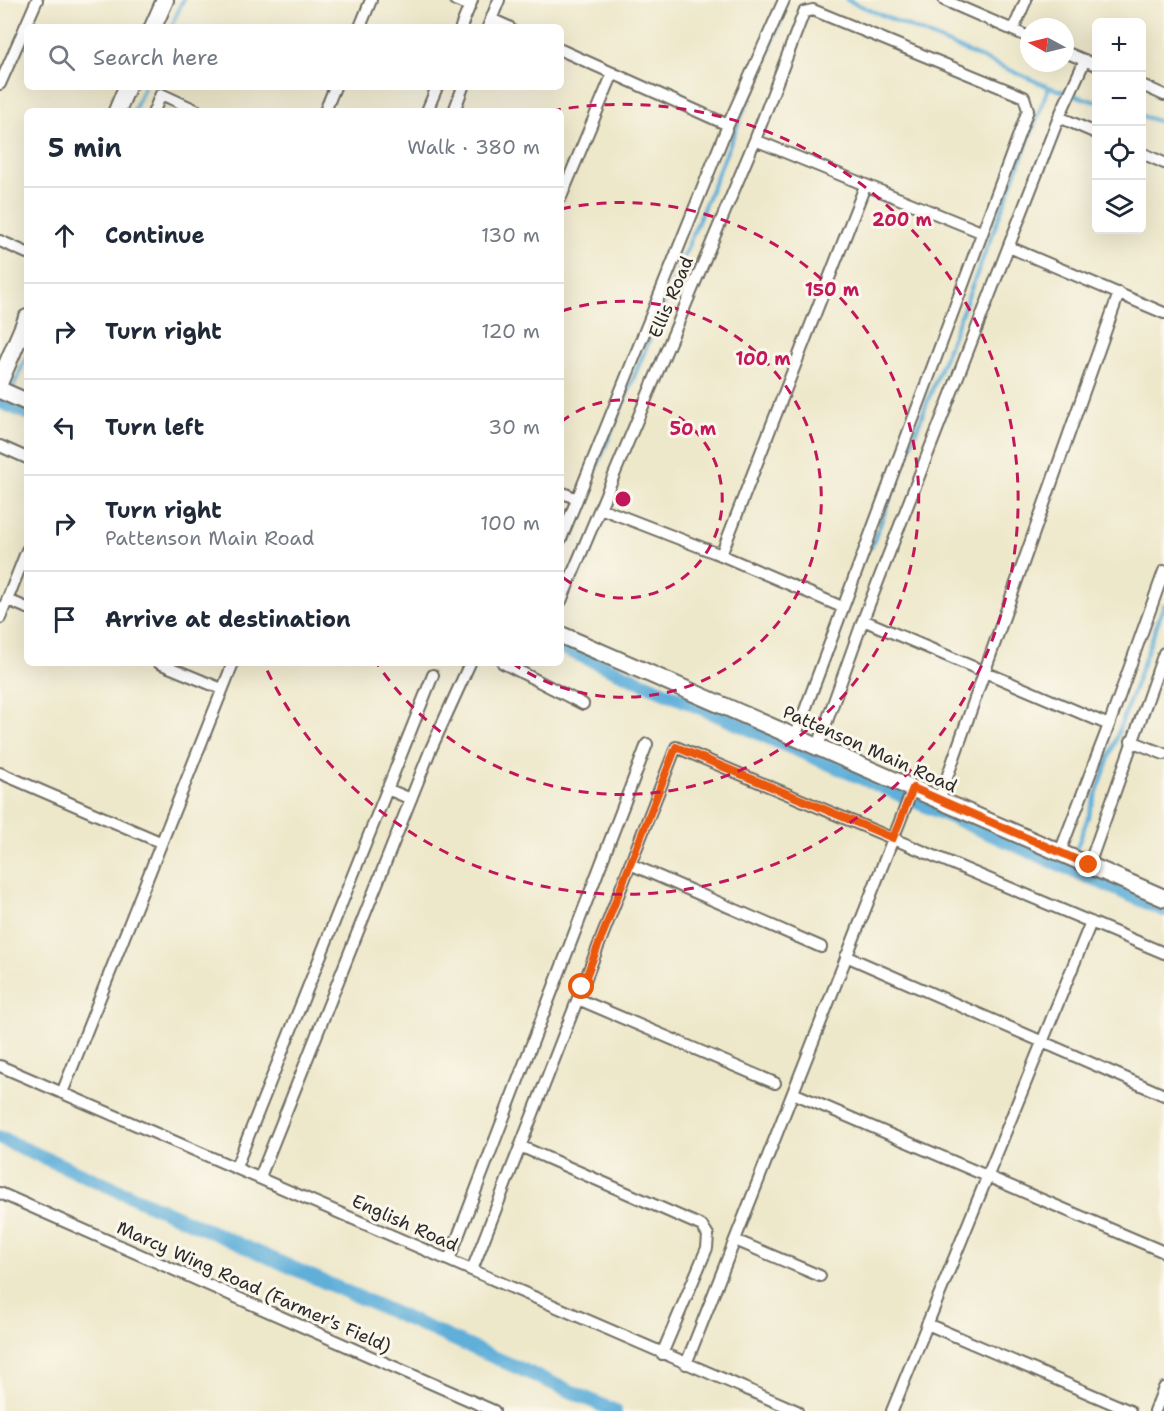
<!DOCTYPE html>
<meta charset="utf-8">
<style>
body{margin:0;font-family:"Shantell Sans",sans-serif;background:#f2f2f3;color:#1f2937}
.controls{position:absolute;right:18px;top:18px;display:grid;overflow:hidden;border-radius:9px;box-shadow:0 6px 24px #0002}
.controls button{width:54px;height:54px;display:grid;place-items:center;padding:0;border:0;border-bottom:2px solid #e0e1e3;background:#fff;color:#1f2937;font:30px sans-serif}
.compass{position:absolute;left:1020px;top:18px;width:54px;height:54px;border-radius:50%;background:#fff;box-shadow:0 6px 24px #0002;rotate:277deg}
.stop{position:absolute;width:18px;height:18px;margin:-14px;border:4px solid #ea580c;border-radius:50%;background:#fff}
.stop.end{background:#ea580c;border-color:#fff;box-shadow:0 2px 6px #0008}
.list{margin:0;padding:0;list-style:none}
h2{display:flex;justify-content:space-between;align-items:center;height:78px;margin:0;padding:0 24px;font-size:26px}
h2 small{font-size:20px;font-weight:400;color:#747a83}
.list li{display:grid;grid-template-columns:39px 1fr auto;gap:18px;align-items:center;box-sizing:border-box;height:96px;padding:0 24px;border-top:2px solid #e0e1e3}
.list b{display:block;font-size:22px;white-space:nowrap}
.list p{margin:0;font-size:20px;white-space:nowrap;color:#747a83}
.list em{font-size:20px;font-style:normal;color:#747a83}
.icon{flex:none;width:33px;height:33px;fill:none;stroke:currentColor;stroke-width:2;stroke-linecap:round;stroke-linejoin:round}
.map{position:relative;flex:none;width:1164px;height:1411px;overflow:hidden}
.search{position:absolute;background:#fff;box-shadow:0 6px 24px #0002;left:24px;top:24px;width:540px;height:66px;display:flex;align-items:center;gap:15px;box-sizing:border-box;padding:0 21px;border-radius:9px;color:#747a83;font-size:22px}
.panel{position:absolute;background:#fff;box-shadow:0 6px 24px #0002;left:24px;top:108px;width:540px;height:558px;border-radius:9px}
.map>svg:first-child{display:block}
</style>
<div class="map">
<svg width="1164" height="1411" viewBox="0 0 1164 1411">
<rect width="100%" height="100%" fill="#fbf7ec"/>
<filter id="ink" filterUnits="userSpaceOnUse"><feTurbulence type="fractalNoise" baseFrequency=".0167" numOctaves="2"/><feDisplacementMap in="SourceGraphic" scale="12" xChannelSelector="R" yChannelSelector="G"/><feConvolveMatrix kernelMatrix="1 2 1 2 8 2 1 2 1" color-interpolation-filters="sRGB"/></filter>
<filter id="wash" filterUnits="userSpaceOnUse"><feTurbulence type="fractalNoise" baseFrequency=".008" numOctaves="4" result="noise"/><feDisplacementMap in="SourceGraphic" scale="24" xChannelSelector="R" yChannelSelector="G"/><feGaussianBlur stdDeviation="1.35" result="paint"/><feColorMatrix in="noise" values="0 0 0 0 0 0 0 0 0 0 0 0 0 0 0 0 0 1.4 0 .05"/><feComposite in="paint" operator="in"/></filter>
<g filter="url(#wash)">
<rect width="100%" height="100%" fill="#eee8cb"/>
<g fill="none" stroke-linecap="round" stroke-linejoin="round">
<!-- stream -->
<path stroke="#5eafd9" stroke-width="4" d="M847,0L1049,87L1096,102
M171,27L183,0
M134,111L144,87
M1142,116L1164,123
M12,390L27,355
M871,548L1049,87
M561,554L781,20
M1075,853L1164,605"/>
<!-- canal -->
<path stroke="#5eafd9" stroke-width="14" d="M0,402L27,413
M561,647L1164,910
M0,1138L615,1411"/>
</g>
</g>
<g filter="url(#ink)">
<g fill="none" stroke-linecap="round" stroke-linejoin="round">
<!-- street casing -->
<g stroke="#6f6d63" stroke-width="14">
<path id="street" d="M455,0L470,6
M944,0L1029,37
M491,19L509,27
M360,27L371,0
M461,27L472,0
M488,27L499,0
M1013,30L1026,0
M561,50L728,125
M1065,52L1096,65
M0,84L37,0
M1142,85L1164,95
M154,111L161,94L198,111
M325,111L335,87
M427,111L437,87
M454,111L463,87
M1059,117L1096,133
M755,140L981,232
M1142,153L1164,163
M561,197L613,73
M0,241L27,253
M1009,247L1164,313
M0,446L27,458
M561,492L577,499
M600,508L721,555L842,607
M561,539L728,125L784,0
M721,555L865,186
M8,600L27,608
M561,601L755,140L804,12L813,10L1024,97L1028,110L795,737
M0,618L27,550
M863,620L1109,725
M159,663L222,689
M503,663L583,704
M1131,741L1164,754
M818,746L863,620L1059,117L1085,60
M0,773L160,842
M387,789L411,799
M939,800L1119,293
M1060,852L1109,725L1164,571
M630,864L821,947
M1089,865L1164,653
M846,956L1164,1095
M578,999L775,1083
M0,1066L797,1411
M62,1093L233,663
M793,1093L1164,1252
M520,1146L702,1226L708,1235L707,1248L662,1354
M236,1167L433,675
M260,1177L430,751L470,663
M0,1193L494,1411
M735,1240L820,1276
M449,1260L647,744
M472,1270L676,747L1164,953
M927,1324L1130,1411
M686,1364L913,788
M892,1411L1091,922
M1155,1411L1164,1388"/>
</g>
<!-- secondary casing -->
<g stroke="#6f6d63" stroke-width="20">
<path id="secondary" d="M153,27L165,0
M117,111L127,87
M0,381L27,318
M0,390L27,402
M561,635L1164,898"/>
</g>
<!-- street -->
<use href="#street" stroke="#fff" stroke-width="10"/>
<!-- secondary -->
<use href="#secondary" stroke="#fff" stroke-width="16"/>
</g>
</g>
<g fill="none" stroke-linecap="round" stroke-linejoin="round" filter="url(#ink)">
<!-- route -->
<path stroke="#ea580c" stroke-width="8" d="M582,987L676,747L893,838L913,788L1089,865"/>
</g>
<!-- distance rings -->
<g fill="none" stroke="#c2185b" stroke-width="3" stroke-dasharray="10 8">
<path d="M561 422A99 99 0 1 1 561 576"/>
<path d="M562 311A198 198 0 1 1 512 663"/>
<path d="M561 209A296 296 0 1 1 378 665"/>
<path d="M551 111A395 395 0 1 1 265 666"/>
</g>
<g text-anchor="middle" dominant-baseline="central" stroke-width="6" stroke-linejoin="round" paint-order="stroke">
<!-- street labels -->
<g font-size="18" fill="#2b2b2b" stroke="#fbf7ec">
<text transform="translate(671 297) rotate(-67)">Ellis Road</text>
<text transform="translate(870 749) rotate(24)">Pattenson Main Road</text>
<text transform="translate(405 1223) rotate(24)">English Road</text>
<text transform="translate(254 1287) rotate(24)">Marcy Wing Road (Farmer's Field)</text>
</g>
</g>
<circle cx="623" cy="499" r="9" fill="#c2185b" stroke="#fbf7ec" stroke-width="3"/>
<g font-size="18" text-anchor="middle" font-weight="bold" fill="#c2185b" stroke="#fbf7ec" stroke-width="6" stroke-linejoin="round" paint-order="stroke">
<text x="902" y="226">200 m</text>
<text x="832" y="296">150 m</text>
<text x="763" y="365">100 m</text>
<text x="693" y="435">50 m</text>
</g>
</svg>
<div class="controls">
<button>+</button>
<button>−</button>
<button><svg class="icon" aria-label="locate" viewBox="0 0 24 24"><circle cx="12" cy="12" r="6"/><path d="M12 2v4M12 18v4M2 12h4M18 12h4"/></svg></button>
<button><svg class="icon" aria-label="layers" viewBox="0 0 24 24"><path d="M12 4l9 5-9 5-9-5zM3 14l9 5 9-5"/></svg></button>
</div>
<svg class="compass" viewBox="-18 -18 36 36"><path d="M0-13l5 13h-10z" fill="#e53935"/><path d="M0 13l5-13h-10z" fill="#747a83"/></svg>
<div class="stop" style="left:582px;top:987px"></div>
<div class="stop end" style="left:1089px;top:865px"></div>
<div class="search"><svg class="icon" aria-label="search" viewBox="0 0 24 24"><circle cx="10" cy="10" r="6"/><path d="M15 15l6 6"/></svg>Search here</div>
<section class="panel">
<h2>5 min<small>Walk · 380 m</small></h2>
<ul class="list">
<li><svg class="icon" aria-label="ahead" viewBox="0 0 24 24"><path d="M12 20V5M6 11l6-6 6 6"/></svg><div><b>Continue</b></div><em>130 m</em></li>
<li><svg class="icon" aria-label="right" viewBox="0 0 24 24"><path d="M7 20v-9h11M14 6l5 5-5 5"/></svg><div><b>Turn right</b></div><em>120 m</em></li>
<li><svg class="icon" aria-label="left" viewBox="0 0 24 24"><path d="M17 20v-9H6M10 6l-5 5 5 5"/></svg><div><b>Turn left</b></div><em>30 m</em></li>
<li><svg class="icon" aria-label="right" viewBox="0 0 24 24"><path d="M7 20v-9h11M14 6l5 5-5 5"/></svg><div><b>Turn right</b><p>Pattenson Main Road</p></div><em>100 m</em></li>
<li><svg class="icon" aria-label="arrive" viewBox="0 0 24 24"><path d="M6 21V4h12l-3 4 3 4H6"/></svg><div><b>Arrive at destination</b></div></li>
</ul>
</section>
</div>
